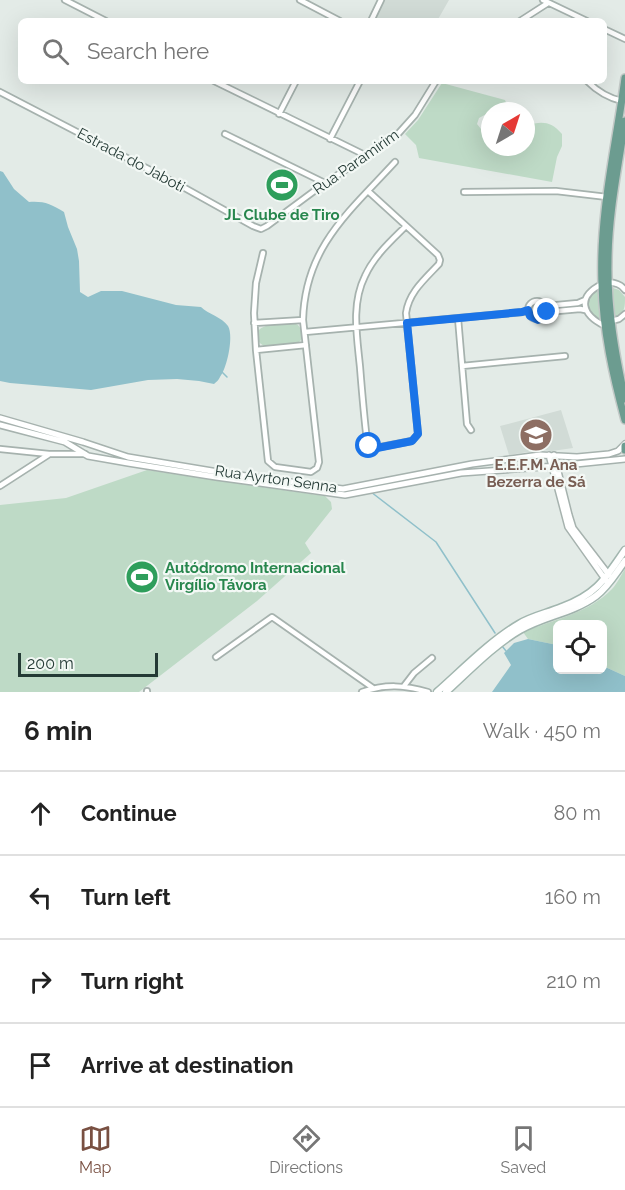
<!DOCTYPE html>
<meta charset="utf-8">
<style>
body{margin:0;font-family:Raleway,sans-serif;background:#f6f6f6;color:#222}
.controls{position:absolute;right:18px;bottom:18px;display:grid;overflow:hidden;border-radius:9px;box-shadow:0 6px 24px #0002}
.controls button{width:54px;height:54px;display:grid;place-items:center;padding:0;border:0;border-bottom:2px solid #e0e0e0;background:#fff;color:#222;font:30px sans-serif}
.compass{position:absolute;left:481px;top:102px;width:54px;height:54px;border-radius:50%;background:#fff;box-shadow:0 6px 24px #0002;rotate:39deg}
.scale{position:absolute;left:18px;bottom:15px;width:140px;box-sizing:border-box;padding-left:6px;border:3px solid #243a35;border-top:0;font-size:16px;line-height:21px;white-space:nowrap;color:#243a35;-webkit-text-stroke:4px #f3f8f5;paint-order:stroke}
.stop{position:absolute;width:18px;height:18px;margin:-14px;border:4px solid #1a73e8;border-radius:50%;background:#fff}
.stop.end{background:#1a73e8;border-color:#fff;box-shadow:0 2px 6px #0008}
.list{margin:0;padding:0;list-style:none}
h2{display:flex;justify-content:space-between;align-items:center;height:78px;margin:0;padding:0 24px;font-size:26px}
h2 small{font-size:20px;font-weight:400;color:#767676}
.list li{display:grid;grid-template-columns:39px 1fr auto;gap:18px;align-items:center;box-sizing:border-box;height:84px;padding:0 24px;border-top:2px solid #e0e0e0}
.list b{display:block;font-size:22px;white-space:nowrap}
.list em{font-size:20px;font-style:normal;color:#767676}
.icon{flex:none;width:33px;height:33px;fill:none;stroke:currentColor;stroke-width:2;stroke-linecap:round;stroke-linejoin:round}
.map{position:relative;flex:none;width:625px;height:692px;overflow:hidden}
.search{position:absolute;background:#fff;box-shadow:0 6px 24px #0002;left:18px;right:18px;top:18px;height:66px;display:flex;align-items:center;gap:15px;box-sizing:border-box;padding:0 21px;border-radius:9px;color:#767676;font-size:22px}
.sheet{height:414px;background:#fff}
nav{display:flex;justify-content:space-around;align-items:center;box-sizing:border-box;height:84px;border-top:2px solid #e0e0e0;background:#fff;font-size:16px;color:#767676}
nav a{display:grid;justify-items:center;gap:3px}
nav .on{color:#795042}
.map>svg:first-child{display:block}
</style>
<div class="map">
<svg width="625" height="692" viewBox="0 0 625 692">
<rect width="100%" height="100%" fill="#e3ebe7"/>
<!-- built -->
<path fill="#d1dbd6" d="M383,0H449L437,21H372Z
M561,410L573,448L552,451L540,450L509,455L500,426Z"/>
<!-- green -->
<path fill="#bedac6" d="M442,83L505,100L507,105L494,111H490V112L479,118L477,124L481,129H490V147H526V125C543,121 551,121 562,134V146L557,157L552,182L419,158L416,145L405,134L418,120Z
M613,288L619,290L625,297C625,307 625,313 615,318L614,317L612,289Z
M597,290L599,291L600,318L599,319L596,318L587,310V298L594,291Z
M294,323L298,325L303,332L301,340L297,344L267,347C262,345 258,343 257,337C255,322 284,324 294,323Z
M147,470L325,496L331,502L332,509L305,543L311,553L257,601L139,692H0V505L66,498Z
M625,569V676L603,666L602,624H558L557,645L528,639L523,632C553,620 589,613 612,589C617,584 621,575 625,569Z"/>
<!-- water -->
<path fill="#90c0ca" d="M0,171L3,172L14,189L29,202C44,201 51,204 64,212L68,227L77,249L79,261L80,292L88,297L101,291H122L176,305L201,307C208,314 222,317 228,326C234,336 227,368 220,377C219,380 216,382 214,384L199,381L177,379L148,380L91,390L10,383L0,381Z
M528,639L557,645L558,670H602L603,666L625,676V692H492L511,665L504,653L514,643Z"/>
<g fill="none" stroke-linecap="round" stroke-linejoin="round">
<!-- stream -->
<path stroke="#90c0ca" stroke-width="1.5" d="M221,371L227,377
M371,492L436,542L495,633
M502,646L506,651"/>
<!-- minor casing -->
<g stroke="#a6b2ae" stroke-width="8">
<path id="minor" d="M65,0L106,21
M300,0L340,21
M543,0L587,21
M371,21L381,0
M520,21L548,3
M604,29L625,39
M214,81L367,156
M587,81C597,91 608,98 622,101
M0,92L183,187L253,226L261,229L267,226L325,183L367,156L397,135L415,115L436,81
M279,114L296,81
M225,134L325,183
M330,139L360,81
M368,191L438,255L440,260L439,264C425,279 409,292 406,313L418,434L412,441L375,448L369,446L367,441C364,416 362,392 360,367C357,336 351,304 365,276C374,256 391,241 406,226
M464,192L556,191L607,197
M263,253L256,283L254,313L256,350L268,461L275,467L311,472L317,468L319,462L303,320C305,247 349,212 395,162
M608,282C615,283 621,284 625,290
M602,284C576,297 582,315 605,326
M528 310a9 9 0 1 1 18 0a9 9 0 1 1-18 0Z
M546,306L578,303L585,300
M547,312L580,309L585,310
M458,318L467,424L471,430
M611,321L619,319L625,314
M254,323L303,320
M305,332L523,312L528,310
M256,350L306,345
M462,366L565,356
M0,449L49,454H85
M0,486L48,455
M216,657L272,617L373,688
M404,686L414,673L432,658
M147,691V692
M362,692C385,684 405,685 428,692"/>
</g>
<!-- tertiary casing -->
<g stroke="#a6b2ae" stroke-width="8">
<path id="tertiary" d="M0,418L83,442L128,457L224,473L343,489L472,464L540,455L577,457L609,454L618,451L625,444
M0,425L65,442L88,456L128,463L216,477L345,495L461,473L556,466L625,459
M549,455L568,527L607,582
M554,455L569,515L573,528L609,575"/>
</g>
<!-- secondary casing -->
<g stroke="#a2b6af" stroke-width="9">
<path id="secondary" d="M437,692C462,670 490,641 519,624C532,616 548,613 562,607C597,594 605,579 625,550
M446,692C468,672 495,644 520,630C544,616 573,613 596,596C608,587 616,573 625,561"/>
</g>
<!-- primary casing -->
<g stroke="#c2c8c6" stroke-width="10">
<path id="primary" d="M625,78C616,146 599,215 602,284C603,331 613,375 625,420
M625,121C618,168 608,215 608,262C607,309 615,354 625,399
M625,446V450"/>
</g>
<!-- minor -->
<use href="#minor" stroke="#fff" stroke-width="4.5"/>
<!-- tertiary -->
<use href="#tertiary" stroke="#fff" stroke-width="5"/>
<!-- secondary -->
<use href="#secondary" stroke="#fff" stroke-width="6"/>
<!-- primary -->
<use href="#primary" stroke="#6c9c90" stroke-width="7"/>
</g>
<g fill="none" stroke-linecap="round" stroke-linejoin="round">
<!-- route -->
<path stroke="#1a73e8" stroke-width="8" d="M369,446L377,448L412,441L418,434L407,323L522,312L528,310L530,316L538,320L544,317L547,312"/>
</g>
<!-- icons -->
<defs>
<g id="stadium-disc" transform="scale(1.725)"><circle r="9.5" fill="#2e9e5b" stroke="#f3f8f5"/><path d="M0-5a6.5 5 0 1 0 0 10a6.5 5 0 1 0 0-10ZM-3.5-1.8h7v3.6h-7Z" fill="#fff"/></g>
<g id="school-disc" transform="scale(1.725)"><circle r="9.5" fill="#8d6e63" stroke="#f3f8f5"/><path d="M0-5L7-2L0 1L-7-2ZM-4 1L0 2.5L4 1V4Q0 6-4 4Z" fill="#fff"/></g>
</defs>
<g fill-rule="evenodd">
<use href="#stadium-disc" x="282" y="185"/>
<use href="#school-disc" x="536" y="435"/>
<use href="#stadium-disc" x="142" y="577"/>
</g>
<g text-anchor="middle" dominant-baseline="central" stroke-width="4.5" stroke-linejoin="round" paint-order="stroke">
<!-- street labels -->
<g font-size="15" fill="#243a35" stroke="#f3f8f5">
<text transform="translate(131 160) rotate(28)">Estrada do Jaboti</text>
<text transform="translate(356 162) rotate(-35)">Rua Paramirim</text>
<text transform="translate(276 479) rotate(8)">Rua Ayrton Senna</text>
</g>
<!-- leisure labels -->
<g font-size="15" font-weight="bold" fill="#27864d" stroke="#f3f8f5">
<text x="282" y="215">JL Clube de Tiro</text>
<text x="165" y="568" text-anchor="start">Autódromo Internacional<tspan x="165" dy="17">Virgílio Távora</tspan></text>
</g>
<!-- education labels -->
<g font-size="15" font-weight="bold" fill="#785e54" stroke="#f3f8f5">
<text x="536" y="465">E.E.F.M. Ana<tspan x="536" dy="17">Bezerra de Sá</tspan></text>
</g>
</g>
</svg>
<div class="controls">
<button><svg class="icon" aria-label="locate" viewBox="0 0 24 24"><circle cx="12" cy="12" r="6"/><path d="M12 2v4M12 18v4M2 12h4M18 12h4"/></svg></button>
</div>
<svg class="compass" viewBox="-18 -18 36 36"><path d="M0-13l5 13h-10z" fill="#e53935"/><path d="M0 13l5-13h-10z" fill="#767676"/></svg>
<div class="scale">200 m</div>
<div class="stop" style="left:369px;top:446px"></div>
<div class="stop end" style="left:547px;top:312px"></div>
<div class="search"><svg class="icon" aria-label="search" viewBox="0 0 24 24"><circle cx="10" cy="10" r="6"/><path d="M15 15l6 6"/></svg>Search here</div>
</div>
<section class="sheet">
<h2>6 min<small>Walk · 450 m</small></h2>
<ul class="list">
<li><svg class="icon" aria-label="ahead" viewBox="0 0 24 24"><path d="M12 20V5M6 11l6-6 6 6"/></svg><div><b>Continue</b></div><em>80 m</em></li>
<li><svg class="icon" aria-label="left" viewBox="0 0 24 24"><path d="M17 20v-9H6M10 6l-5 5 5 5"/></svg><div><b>Turn left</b></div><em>160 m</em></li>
<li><svg class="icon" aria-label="right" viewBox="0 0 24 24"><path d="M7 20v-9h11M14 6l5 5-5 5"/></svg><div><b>Turn right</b></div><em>210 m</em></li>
<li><svg class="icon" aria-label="arrive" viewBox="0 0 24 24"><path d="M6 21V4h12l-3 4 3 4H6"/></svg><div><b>Arrive at destination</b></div></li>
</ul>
</section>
<nav>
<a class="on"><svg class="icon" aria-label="map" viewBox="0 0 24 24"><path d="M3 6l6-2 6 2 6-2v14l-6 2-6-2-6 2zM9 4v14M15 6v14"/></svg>Map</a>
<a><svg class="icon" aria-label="directions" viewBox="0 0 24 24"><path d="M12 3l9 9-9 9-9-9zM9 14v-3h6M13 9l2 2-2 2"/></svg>Directions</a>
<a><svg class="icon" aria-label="saved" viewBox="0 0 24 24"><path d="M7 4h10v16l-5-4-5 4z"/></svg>Saved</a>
</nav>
